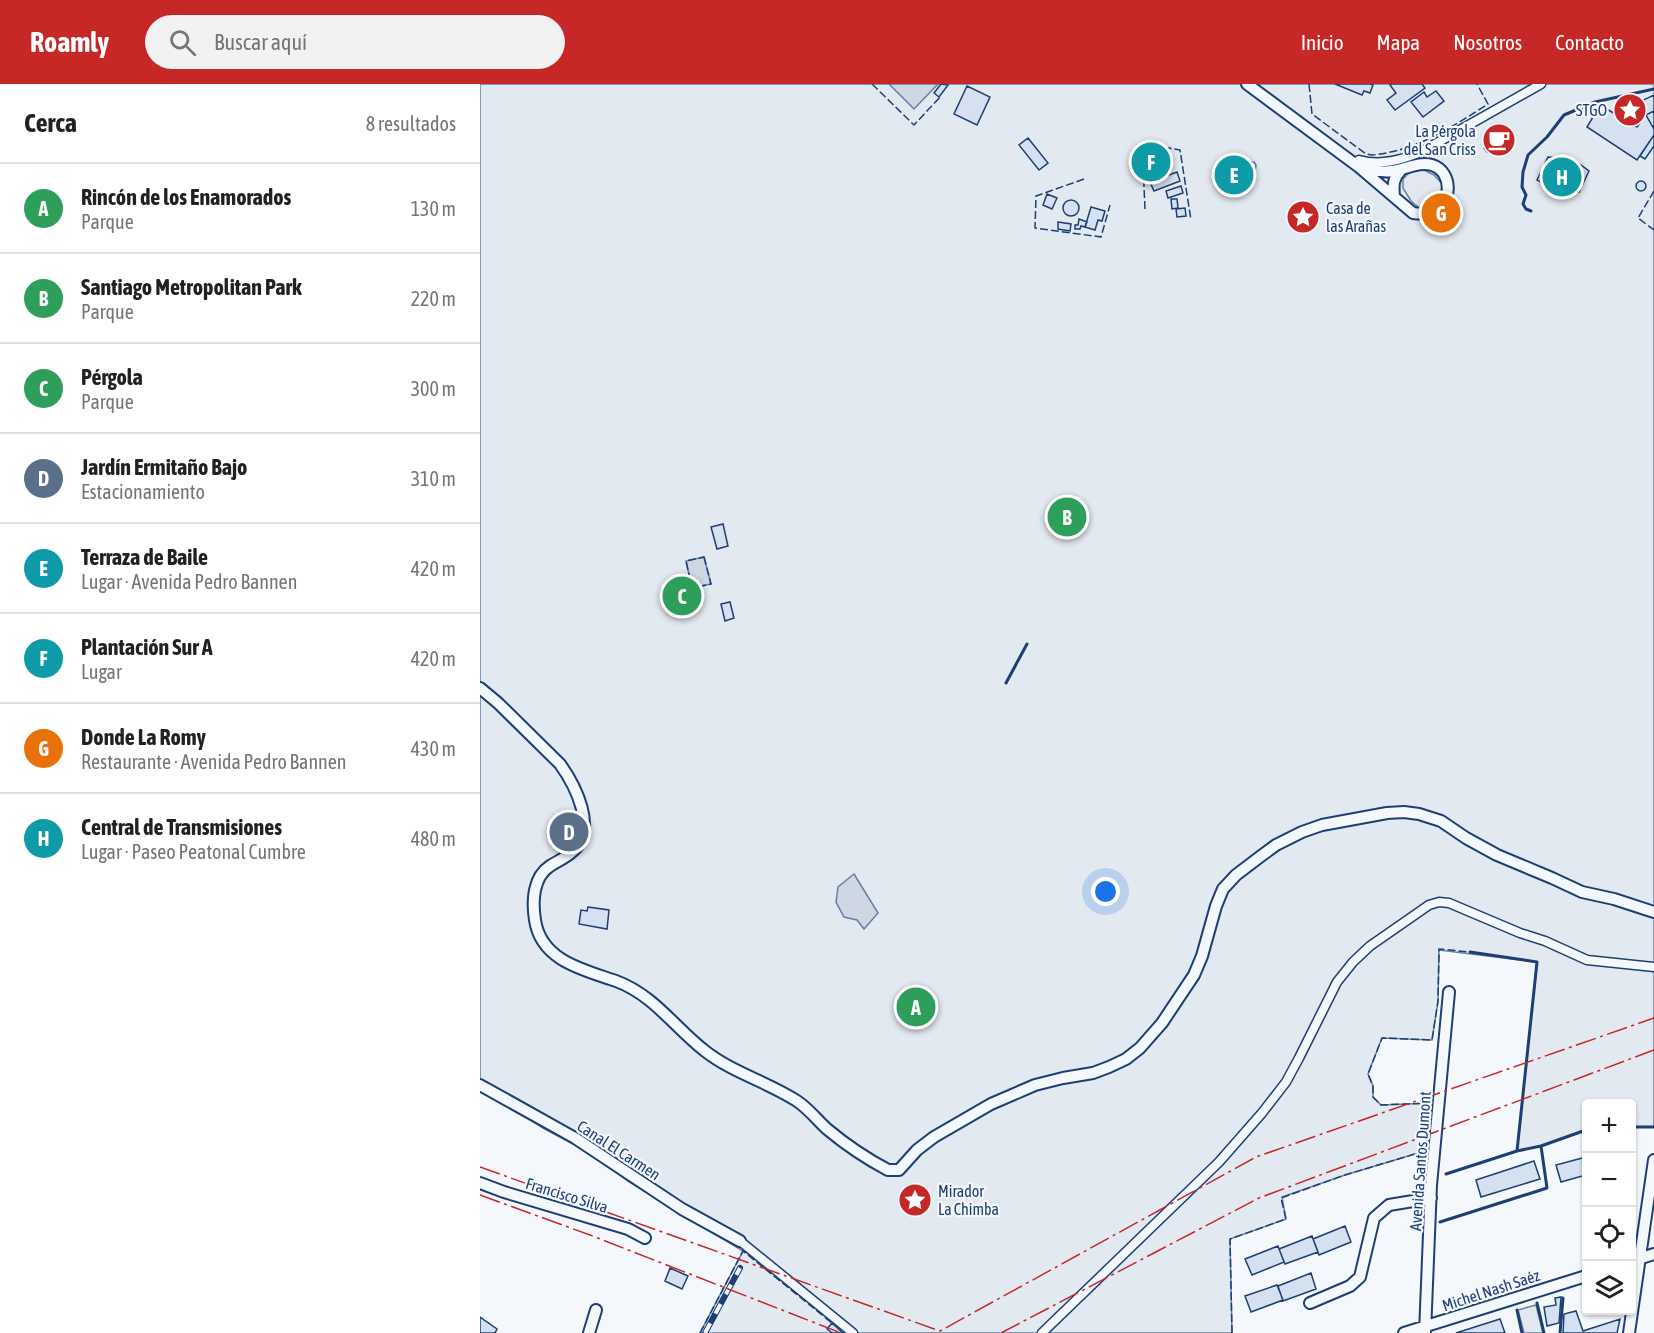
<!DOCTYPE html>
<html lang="es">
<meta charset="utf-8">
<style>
body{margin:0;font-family:"Asap Condensed",sans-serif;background:#f2f2f2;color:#202124}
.controls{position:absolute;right:18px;bottom:18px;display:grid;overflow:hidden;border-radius:6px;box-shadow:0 2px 4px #0004}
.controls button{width:54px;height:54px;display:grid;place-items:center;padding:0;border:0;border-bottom:2px solid #e0e0e0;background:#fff;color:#202124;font:30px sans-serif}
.you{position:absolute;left:626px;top:808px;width:21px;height:21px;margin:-15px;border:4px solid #fff;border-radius:50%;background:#1a73e8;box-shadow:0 0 0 9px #1a73e833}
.badge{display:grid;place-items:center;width:39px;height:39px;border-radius:50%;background:#c62828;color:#fff;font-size:20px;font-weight:700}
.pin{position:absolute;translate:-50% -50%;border:3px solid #fff;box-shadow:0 2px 6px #0006}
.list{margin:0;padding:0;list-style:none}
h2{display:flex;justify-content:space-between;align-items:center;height:78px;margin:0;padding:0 24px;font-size:26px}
h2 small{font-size:20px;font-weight:400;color:#757577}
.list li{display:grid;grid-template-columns:39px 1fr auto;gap:18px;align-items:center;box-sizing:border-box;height:90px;padding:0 24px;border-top:2px solid #e0e0e0}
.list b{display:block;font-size:22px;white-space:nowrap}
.list p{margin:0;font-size:20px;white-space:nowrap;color:#757577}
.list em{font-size:20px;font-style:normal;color:#757577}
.icon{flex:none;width:33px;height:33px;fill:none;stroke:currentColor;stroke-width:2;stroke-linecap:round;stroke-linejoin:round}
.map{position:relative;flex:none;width:1174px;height:1249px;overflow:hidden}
header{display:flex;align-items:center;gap:36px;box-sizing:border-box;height:84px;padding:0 30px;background:#c62828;color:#fff}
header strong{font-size:28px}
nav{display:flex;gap:33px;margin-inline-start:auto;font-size:21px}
.search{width:420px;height:54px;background:#f2f2f2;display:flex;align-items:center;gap:15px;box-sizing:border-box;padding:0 21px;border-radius:33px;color:#757577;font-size:22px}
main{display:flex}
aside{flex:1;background:#fff}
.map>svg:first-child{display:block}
</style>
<header>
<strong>Roamly</strong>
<div class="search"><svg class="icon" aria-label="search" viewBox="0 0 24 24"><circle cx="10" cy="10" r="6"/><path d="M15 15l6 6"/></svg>Buscar aquí</div>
<nav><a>Inicio</a><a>Mapa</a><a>Nosotros</a><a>Contacto</a></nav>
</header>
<main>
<aside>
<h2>Cerca<small>8 resultados</small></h2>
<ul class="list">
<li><span class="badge" style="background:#2e9e5b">A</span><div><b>Rincón de los Enamorados</b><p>Parque</p></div><em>130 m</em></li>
<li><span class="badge" style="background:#2e9e5b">B</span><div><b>Santiago Metropolitan Park</b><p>Parque</p></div><em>220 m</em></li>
<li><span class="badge" style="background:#2e9e5b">C</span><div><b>Pérgola</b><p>Parque</p></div><em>300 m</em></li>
<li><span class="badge" style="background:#5c6f8a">D</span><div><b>Jardín Ermitaño Bajo</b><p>Estacionamiento</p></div><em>310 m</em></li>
<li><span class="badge" style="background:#0f9aa8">E</span><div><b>Terraza de Baile</b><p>Lugar · Avenida Pedro Bannen</p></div><em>420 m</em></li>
<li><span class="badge" style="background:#0f9aa8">F</span><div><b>Plantación Sur A</b><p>Lugar</p></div><em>420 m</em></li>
<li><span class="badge" style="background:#e8710a">G</span><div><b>Donde La Romy</b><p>Restaurante · Avenida Pedro Bannen</p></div><em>430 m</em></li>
<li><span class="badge" style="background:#0f9aa8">H</span><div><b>Central de Transmisiones</b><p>Lugar · Paseo Peatonal Cumbre</p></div><em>480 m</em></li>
</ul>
</aside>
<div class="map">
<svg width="1174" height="1249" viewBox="0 0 1174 1249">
<rect width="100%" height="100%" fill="#f4f7fb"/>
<!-- green -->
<path fill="#e3e9f0" stroke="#687fa3" stroke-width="1.5" d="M0,0H1174V1043H1152V1020H1106V1046L1061,1062L1037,1067L1057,878L959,866L958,917L952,956L902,954L888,990L893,1002V1013L901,1021L951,1019L945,1067L865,1091L802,1113L806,1135L750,1155L752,1249H220L263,1167L149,1098L108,1068L63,1044L13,1012L0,1006Z"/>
<!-- parking -->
<path fill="#e3e8f0" stroke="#687fa3" stroke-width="1.5" d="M765,74L772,78H774L776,81L775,88L771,89V99L766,100V95H759L755,92L752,82L749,79L752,76L755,79H760Z
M939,85L944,86L954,91L964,102L965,107L953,125H940L937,122L931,117L923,104V95L926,92L931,86Z
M1056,1221L1063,1249H1044L1038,1226Z"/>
<!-- water -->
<path fill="#cfd7e4" stroke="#687fa3" stroke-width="1.5" d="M409,0H458L434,25Z
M224,473L231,500L212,504L206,477Z
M374,790L398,829L384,845L377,836L364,833L356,818L358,803Z"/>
<!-- building -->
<path fill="#d5e0f0" stroke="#1d3f73" stroke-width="1.5" d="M461,0L468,1L459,13L454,9Z
M855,0H890L893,1L890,9L884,7L882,11Z
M912,0H942L945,4L915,26L907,16L916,9L910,1Z
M487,2L510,13L497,41L474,30Z
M956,7L964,17L943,33L931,18L944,8L947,13Z
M1174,11V27L1164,32L1157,19Z
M1120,21L1157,43L1166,31L1174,45V51L1157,76L1107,43Z
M1174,27V45L1166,31Z
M1026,42V65L1022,68H1007L1004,64Z
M1174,51V62L1165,75L1160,72Z
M548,54L568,79L559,86L539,61Z
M678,63L679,72H674L676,84L680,83L681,92L674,93V90H669L665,64Z
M1068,73L1093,75L1109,87L1099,108L1084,111L1057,96Z
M697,88L700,97L674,107L670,98Z
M1156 102a5 5 0 1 1 10 0a5 5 0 1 1-10 0Z
M701,102L703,109L688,114L686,107Z
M567,110L577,114L572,125L563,121Z
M691,115H697L698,124L692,125Z
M583 124a8 8 0 1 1 16 0a8 8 0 1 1-16 0Z
M611,123L625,127L622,137L618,136L615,146L605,143Z
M705,124L706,132L697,133L696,125Z
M599,135L607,138L605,143L601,142L600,145H595V141H598Z
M578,138L591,140L590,147L578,145Z
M243,440L248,462L237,465L231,443Z
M250,518L254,534L245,537L241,520Z
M108,823L129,826L127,845L99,840L101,826L107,827Z
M1106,1073V1091L1081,1098L1076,1081Z
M1054,1077L1060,1095L1001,1113L996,1096Z
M865,1142L871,1158L839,1171L833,1155Z
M832,1152L838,1168L805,1180L799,1165Z
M798,1162L804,1178L772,1191L765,1175Z
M190,1184L208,1192L202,1205L185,1197Z
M831,1189L836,1205L803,1217L798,1202Z
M797,1201L803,1216L771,1228L765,1212Z
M1081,1213L1079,1239L1067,1242L1064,1223L1076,1221L1075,1214Z
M1096,1227L1103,1247L1140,1235L1137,1249H1083L1084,1230Z
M0,1233L17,1245L15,1249H0Z
M1020,1235L1025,1249H976Z
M352,1239L363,1249H352L347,1245Z"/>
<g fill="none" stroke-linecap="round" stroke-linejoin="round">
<!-- pedestrian casing -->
<g stroke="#1d3f73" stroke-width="11">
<path id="pedestrian" d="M879,76C901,82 921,76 941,68L1061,0
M260,1157L373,1249
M562,1249L739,1078L782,1029L806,998L819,974L857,898L873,878L890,862L949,821L959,818L969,819L1040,849L1065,857L1107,876L1174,883"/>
</g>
<!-- minor casing -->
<g stroke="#1d3f73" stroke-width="14">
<path id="minor" d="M767,0L879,83L933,129C940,130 946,130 952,128C972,121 974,88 952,81C938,77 925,86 911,87C901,89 889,85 879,83
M914,112C913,101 913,94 921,86
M0,604L18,619L80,680C95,701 118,745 93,767C87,773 78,777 70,782C53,793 52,817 55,836C61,877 104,886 136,897C174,911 195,944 225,967C253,989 288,998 317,1017C329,1025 337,1036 347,1045C365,1060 387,1075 408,1086H419L437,1066L454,1053L511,1020L555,1001L583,994L613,989L629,983L646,975L660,964L682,939L714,891L722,872L736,822L743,805L756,791L781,772L796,761L822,748L842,741L907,729L924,728L939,730L961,737L986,754L1017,771L1072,794L1102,808L1134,815L1174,828
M0,1001L95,1054L202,1125L260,1157
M0,1099L24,1108L148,1145L165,1154
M1152,1177L1174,1170
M830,1219L870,1202L880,1193L894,1134L909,1121L951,1114
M109,1249L116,1226
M924,1249L1106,1192
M945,1249L951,1101L969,908
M1149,1249L1174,1076"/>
</g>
<!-- pedestrian -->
<use href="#pedestrian" stroke="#f4f7fb" stroke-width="8"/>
<!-- minor -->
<use href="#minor" stroke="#f4f7fb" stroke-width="10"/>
<!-- rail casing -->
<g stroke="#1d3f73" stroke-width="6">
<path id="rail" d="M225,1249L260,1184"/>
</g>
<!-- rail -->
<use href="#rail" stroke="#f4f7fb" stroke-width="4" stroke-dasharray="11" stroke-linecap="butt"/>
<!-- fence -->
<path stroke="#1d3f73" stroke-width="1.5" stroke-dasharray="8 3" stroke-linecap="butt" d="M392,0L434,41L461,12
M829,0L832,30L886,70L892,71C936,67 972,43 1008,20L997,0
M604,95L556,112L555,144L621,153L630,121
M1174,107L1158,134L1174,146
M665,125L662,59L700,66L711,136
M224,473L231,500L212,504L206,477Z
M220,1249L263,1167L352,1239
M752,1249L750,1155L806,1135L801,1114L865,1091L945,1067L951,1019L901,1021L893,1013V1002L888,990L902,954L952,956L958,917L959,865L990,868"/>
<!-- wall -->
<path stroke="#1d3f73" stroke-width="3" d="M1051,127L1046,125L1043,120L1046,111L1042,103L1043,88L1048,71L1067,53L1084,31L1115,18L1174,5
M526,599L547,560
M990,868L1057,878L1037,1067
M1152,1043H1174
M966,1090L1037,1067L1061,1062L1106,1046
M960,1138L1067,1104L1061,1062
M1057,1219L1064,1249
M1037,1226L1042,1249
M1080,1249L1083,1214"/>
<!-- power -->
<path stroke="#c62828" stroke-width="1.5" stroke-dasharray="21 4.5 3 4.5" stroke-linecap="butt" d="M0,1083L460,1247L776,1073L1174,934
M0,1111L110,1151L361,1249
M521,1249L779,1114L1174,966"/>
</g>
<!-- icons -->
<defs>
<g id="sight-disc" transform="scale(1.725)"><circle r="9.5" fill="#c62828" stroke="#f4f7fb"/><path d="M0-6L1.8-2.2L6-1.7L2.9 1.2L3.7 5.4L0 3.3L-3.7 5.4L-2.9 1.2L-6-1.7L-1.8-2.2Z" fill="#fff"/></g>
<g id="cafe-disc" transform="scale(1.725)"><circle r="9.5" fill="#c62828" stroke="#f4f7fb"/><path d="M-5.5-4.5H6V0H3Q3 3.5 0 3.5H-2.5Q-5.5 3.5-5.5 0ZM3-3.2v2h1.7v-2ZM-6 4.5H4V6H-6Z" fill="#fff"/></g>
</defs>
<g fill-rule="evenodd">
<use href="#sight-disc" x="1150" y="26"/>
<use href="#cafe-disc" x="1019" y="56"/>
<use href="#sight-disc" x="823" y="133"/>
<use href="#sight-disc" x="435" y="1116"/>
</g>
<g text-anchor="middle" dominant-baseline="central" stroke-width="4.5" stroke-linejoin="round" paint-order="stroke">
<!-- poi labels -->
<g font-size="16" fill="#1d3f73" stroke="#f4f7fb" text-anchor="end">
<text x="1127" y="26">STGO</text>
<text x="996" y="47">La Pérgola<tspan x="996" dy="18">del San Criss</tspan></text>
<text x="846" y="124" text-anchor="start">Casa de<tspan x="846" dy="18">las Arañas</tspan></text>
<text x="458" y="1107" text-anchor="start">Mirador<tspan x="458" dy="18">La Chimba</tspan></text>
</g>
<!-- street labels -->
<g font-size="16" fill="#1d3f73" stroke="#f4f7fb">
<text transform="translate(139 1066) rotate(33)">Canal El Carmen</text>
<text transform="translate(940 1077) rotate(-86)">Avenida Santos Dumont</text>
<text transform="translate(87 1111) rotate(17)">Francisco Silva</text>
<text transform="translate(1011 1206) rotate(-18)">Michel Nash Saéz</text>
</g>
</g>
</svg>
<div class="controls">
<button>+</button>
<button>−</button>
<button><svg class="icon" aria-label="locate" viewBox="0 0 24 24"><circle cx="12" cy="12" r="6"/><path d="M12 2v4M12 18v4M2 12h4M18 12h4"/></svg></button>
<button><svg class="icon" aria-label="layers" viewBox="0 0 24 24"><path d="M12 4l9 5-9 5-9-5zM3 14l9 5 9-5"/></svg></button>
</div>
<div class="you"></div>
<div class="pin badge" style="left:436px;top:923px;background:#2e9e5b">A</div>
<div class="pin badge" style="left:587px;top:433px;background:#2e9e5b">B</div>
<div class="pin badge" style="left:202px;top:512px;background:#2e9e5b">C</div>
<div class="pin badge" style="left:89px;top:748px;background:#5c6f8a">D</div>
<div class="pin badge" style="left:754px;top:91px;background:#0f9aa8">E</div>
<div class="pin badge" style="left:671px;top:78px;background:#0f9aa8">F</div>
<div class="pin badge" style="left:961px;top:129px;background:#e8710a">G</div>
<div class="pin badge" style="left:1082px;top:93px;background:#0f9aa8">H</div>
</div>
</main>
